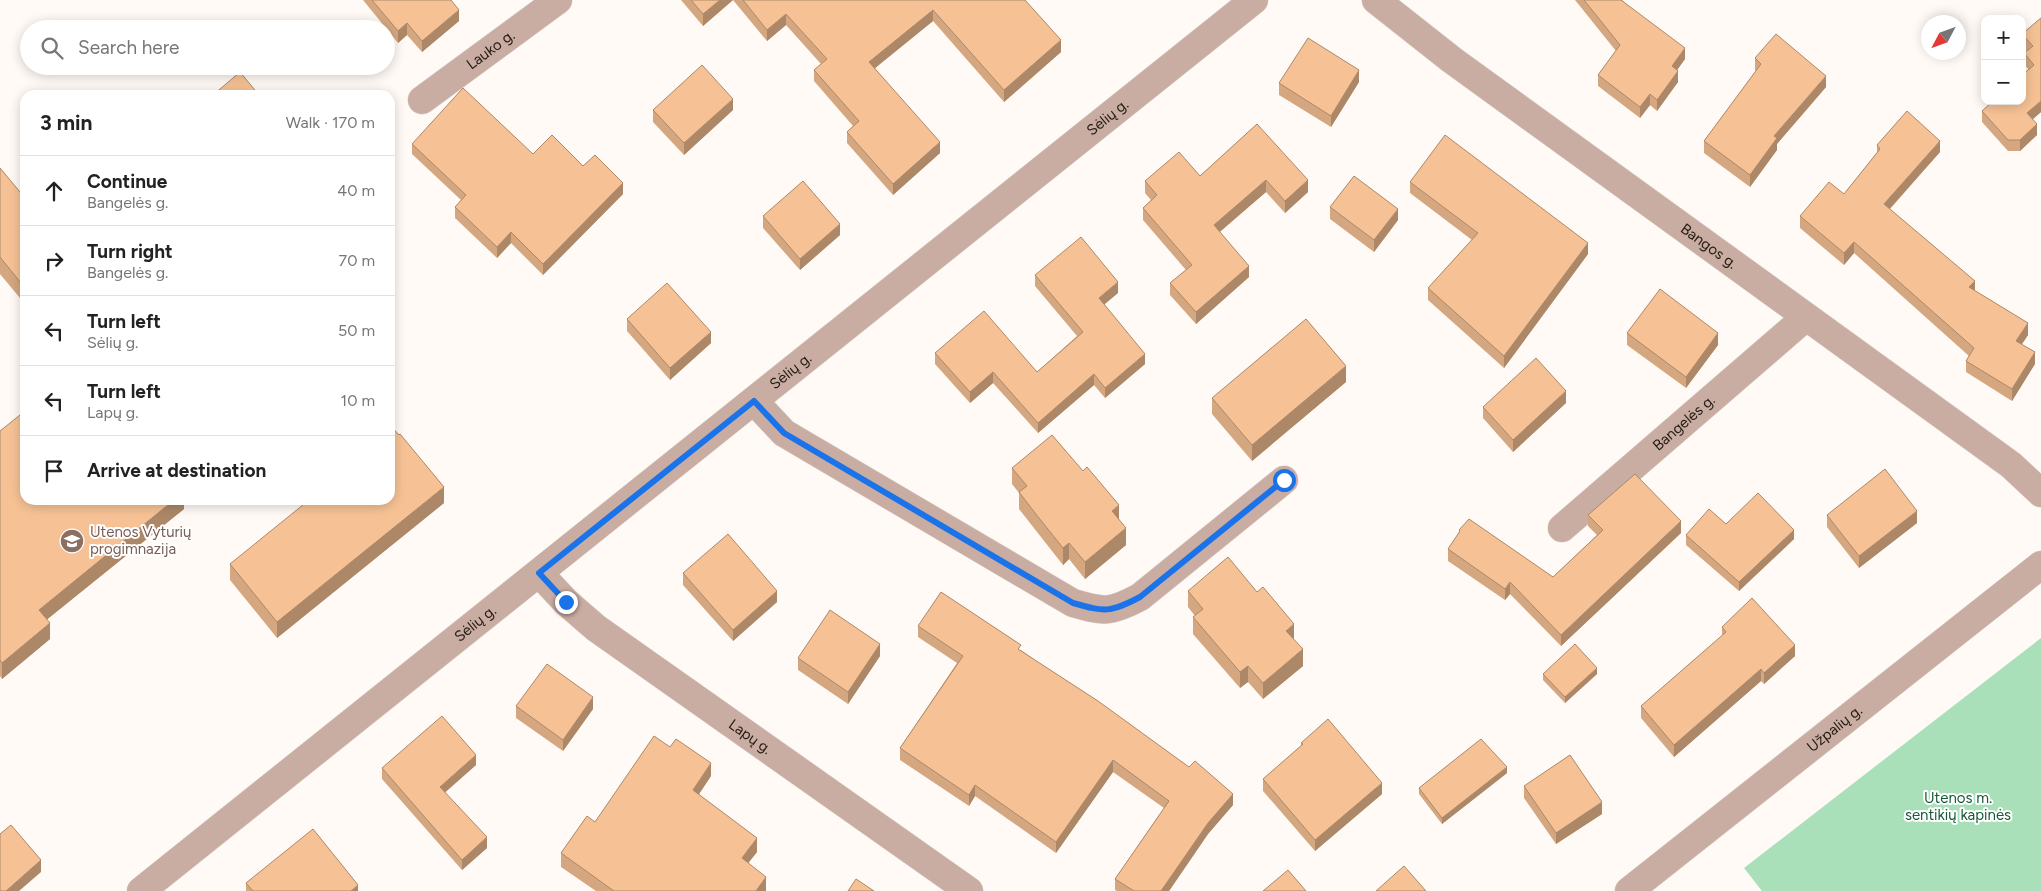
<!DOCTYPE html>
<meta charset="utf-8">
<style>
body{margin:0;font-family:Figtree,sans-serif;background:#f6f6f6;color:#222}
.controls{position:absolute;right:15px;top:15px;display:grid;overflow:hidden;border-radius:10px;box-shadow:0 2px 12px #0003}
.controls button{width:45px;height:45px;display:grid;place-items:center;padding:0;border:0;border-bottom:1px solid #e0e0e0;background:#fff;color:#222;font:25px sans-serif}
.compass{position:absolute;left:1921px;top:15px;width:45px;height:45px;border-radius:50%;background:#fff;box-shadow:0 2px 12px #0003;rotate:229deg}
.stop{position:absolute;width:15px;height:15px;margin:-11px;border:4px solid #1a73e8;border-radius:50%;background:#fff}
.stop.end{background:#1a73e8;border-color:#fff;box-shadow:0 1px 5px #0008}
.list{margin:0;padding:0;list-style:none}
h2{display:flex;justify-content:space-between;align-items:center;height:65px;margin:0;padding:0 20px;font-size:21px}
h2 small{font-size:16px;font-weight:400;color:#767676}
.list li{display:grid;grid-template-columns:32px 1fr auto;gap:15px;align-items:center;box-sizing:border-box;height:70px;padding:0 20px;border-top:1px solid #e0e0e0}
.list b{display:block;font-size:19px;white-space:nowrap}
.list p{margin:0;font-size:16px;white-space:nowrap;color:#767676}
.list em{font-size:16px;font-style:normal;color:#767676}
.icon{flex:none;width:28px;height:28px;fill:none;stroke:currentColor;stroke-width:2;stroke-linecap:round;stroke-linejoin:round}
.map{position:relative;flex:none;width:2041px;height:891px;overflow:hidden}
.search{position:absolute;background:#fff;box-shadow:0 2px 12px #0003;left:20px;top:20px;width:375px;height:55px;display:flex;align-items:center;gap:12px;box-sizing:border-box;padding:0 18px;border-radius:28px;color:#767676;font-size:19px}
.panel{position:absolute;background:#fff;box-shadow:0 2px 12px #0003;left:20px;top:90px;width:375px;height:415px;border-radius:15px}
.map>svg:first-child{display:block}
</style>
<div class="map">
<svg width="2041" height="891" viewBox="0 0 2041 891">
<rect width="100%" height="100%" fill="#fffaf5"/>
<!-- green -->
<path fill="#a9e0ba" d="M2041,638V891H1762L1744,868Z"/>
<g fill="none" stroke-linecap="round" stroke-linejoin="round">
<!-- street casing -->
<g stroke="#dcd6d1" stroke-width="29">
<g id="street">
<path id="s1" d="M1376,0L1452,60L2011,465L2041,493"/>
<path id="s2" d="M422,100L558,0"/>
<path d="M754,401L784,433L1073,603C1104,612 1110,613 1140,597L1284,480"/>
<path id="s3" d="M1562,528L1806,317"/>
<path id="s4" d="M539,573L566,602L596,628L969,891"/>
<path id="s5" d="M141,891L1254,0"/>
<path id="s6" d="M1629,891L2041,565"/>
</g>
</g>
<!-- street -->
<use href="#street" stroke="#caada2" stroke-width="28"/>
</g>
<!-- wall -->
<path fill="#d4a780" d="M363,0H451L459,21L422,52L407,35L398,43Z
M681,0H733L703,26Z
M733,0H1025L1061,52L1004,102L933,21L875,68L940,153L893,195L847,143V132L853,126L814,81V70L821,64L786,25L767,41Z
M1575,0H1622L1685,59L1677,70L1678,82L1657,111L1650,105L1640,118L1598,86V75L1616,51Z
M2041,18V112L2033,119L2037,135L2020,151H2008L1982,122V111L2029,70L2024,64V53L2027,51L2022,45V34Z
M1755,58L1826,87L1777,144V150L1750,187L1704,153V141L1756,71L1755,70Z
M1359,82L1331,127L1279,95V83Z
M653,110H733L684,155L653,122Z
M1257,124L1308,192L1285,213L1266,192L1219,232L1249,277L1196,324L1170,295V283L1186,270L1143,220V208L1151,200L1145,193V181L1200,176Z
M412,144L533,154L583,166L623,194L543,275L511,243L497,258L455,218V207L461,200L412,154Z
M1877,145L1940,152L1890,209L1975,291L2028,335L2022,344L2035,364L2012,401L1966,372V361L1969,356L1854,253L1844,265L1800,228V216L1844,194L1877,153Z
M0,168L25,198V304L0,274Z
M1410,182L1588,254L1504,368L1428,300V288L1472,240L1410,193Z
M1330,207L1398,220L1374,252L1330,219Z
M763,216L840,235L800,270L763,228Z
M1035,275L1118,293L1104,304L1145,364L1105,398L1094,385L1038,433L993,383L970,403L935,364V353L1037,372L1077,336L1035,286Z
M627,319L711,343L670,380L627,331Z
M1627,333L1718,345L1686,388L1627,345Z
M1346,382L1252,461L1212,414V398Z
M1566,403L1513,452L1483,418V407Z
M0,431L184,500V509L47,619L50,639L2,679L0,676Z
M1012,468L1119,519L1126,545L1085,579L1069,559L1063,565L1019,509V493L1012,484Z
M444,503L277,638L230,580V564Z
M1588,515L1681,533L1561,646L1510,594L1505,600L1448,561V549L1459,533V530L1553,577L1597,535L1588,526Z
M1827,515L1917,523L1859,568L1827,527Z
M1726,524L1794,539L1739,591L1686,545V535Z
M683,573L777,602L733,641L683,585Z
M1188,591L1294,640L1303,666L1263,699L1248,682L1240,688L1193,634V617L1195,616L1188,607Z
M918,626L1021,650L1233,805L1208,834L1169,891H1117L1115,890V879L1164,808L1113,772L1056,853L975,796L969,806L900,760V748L957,663L918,637Z
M1722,627L1795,656L1764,684L1761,681L1674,757L1641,718V706L1722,636Z
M880,656L848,704L798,670V658Z
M1543,674H1597L1565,703L1543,680Z
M516,706L593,709L563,751L516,718Z
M1301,743L1382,794L1315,851L1263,791V779L1301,746Z
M476,765L445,792L487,848L462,870L382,779V768Z
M1507,773L1442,824L1419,794V788Z
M711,776L699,794L757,852L748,863L766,890V891H596L561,867V853Z
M1524,786L1602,814L1556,844L1524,798Z
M246,883L358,891H246Z"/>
<!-- shaded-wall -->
<path fill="#ac8868" d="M720,0H733L703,26V14Z
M459,10V21L422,52V41Z
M933,10V21L869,73V62Z
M786,14V25L767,41V30Z
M407,23V35L398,43V31Z
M1061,40V52L1004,102V90Z
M1685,48V59L1672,77V66Z
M1359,70V82L1331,127V116Z
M1678,71V82L1657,111V100Z
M1826,76V87L1777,144V150L1750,187V175L1774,136Z
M1650,94V105L1640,118V107Z
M733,99V110L684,155V143Z
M2041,101V112L2027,124V113Z
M2037,124V135L2020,151V140Z
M1940,141V152L1884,215V204Z
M940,142V153L893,195V184Z
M1266,180V192L1214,237V225Z
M1308,180V192L1285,213V201Z
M623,183V194L543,275V264Z
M1398,209V220L1374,252V240Z
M840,224V235L800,270V259Z
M511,232V243L497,258V247Z
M1854,242V253L1844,265V253Z
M1588,243V254L1504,368V356Z
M1249,266V277L1196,324V312Z
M1975,281V293L1969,287Z
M1118,282V293L1099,309V298Z
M2028,323V335L2016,353V341Z
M711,332V343L670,380V368Z
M1718,333V345L1686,388V377Z
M2035,352V364L2012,401V389Z
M1145,354V364L1105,398V388Z
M1346,366V382L1252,461V445Z
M993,372V383L970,403V392Z
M1094,374V385L1038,433V423Z
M1566,391V403L1513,452V440Z
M444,487V503L277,638V622Z
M174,500H184V509L39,626V610Z
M1119,505V521L1112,511Z
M1917,511V523L1859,568V556Z
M1681,521V533L1561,646V635Z
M1126,528V545L1085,579V562Z
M1794,530V539L1739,591V582Z
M1069,543V559L1063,565V548Z
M1510,582V594L1505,600V589Z
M777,591V602L733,641V630Z
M50,623V639L2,679V663Z
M1294,624V640L1286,631Z
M880,644V656L848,704V692Z
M1795,645V656L1764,684V673Z
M1303,649V666L1263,699V683Z
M1248,666V682L1240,688V672Z
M1597,668V674L1565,703V697Z
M1761,669V681L1674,757V745Z
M593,697V709L563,751V740Z
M476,755V765L440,797V787Z
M1113,760V772L1056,853V842Z
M711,763V776L693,803V790Z
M1507,767V773L1442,824V818Z
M1382,783V794L1315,851V840Z
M975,785V796L969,806V795Z
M1233,794V805L1208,834L1169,891H1161L1208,823Z
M1602,802V814L1556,844V833Z
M487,837V848L462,870V860Z
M757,838V852L742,871V858Z
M41,860V872L19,891H6Z
M766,877V891H756Z
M358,885V891H351Z"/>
<!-- building -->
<path fill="#f6c295" stroke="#ac8868" d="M372,0H451L459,10L422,41L407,23L398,31Z
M691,0H720L703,14Z
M743,0H1025L1061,40L1004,90L933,10L869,62L940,142L893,184L847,132L859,121L814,70L827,59L786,14L767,30Z
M1584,0H1621L1685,48L1672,66L1678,71L1657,100L1650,94L1640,107L1598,75L1620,45Z
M2041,18V101L2027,113L2037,124L2020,140H2008L1982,111L1993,101H2022V75L2034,65L2024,53L2033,46L2022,34Z
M1776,34L1826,76L1774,136L1777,138L1750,175L1704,141L1761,64L1755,58Z
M1308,38L1359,70L1331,116L1279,83Z
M702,65L733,99L684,143L653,110Z
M240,72L259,95H213Z
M463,88L533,154L552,135L583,166L595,155L623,183L543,264L511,232L497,247L455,207L466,195L412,144Z
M1907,111L1940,141L1884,204L1975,281L1969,287L2028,323L2016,341L2035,352L2012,389L1966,361L1974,348L1854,242L1844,253L1800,216L1829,182L1844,194L1880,149L1877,145Z
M1257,124L1308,180L1285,201L1266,180L1214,225L1249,266L1196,312L1170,283L1192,265L1143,208L1157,195L1145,181L1179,152L1200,176Z
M1445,135L1588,243L1504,356L1428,288L1478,233L1410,182Z
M0,168L25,198V288L0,257Z
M1354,176L1398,209L1374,240L1330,207Z
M803,181L840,224L800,259L763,216Z
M1081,237L1118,282L1099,298L1145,354L1105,388L1094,374L1038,423L993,372L970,392L935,353L984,311L1037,372L1083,332L1035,275Z
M667,283L711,332L670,368L627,319Z
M1660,289L1718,333L1686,377L1627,333Z
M1306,319L1346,366L1252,445L1212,398Z
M1536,358L1566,391L1513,440L1483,407Z
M25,411V500H174L39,610L50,623L2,663L0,660V431Z
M390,425L399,435L400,434L444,487L277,622L230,564L309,500H390Z
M1052,435L1083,471L1087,467L1119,505L1112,511L1126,528L1085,562L1069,543L1063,548L1035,513L1019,492L1027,486L1012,468Z
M1885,469L1917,511L1859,556L1827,515Z
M1635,474L1681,521L1561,635L1510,582L1505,589L1448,549L1460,531L1459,530L1469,519L1553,577L1603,530L1588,515Z
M1758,493L1794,530L1739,582L1686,535L1709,509L1726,524Z
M728,534L777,591L733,630L683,573Z
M1228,557L1257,592L1263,587L1294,624L1286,631L1303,649L1263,683L1248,666L1240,672L1193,617L1203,609L1188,591Z
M941,592L1021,645L1018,649L1098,701L1189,767L1195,761L1233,794L1208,823L1161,891H1134L1115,879L1169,801L1113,760L1056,842L975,785L969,795L900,748L963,656L918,626Z
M1752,598L1795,645L1764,673L1761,669L1674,745L1641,706L1726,632L1722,627Z
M830,610L880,644L848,692L798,658Z
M1575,644L1597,668L1565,697L1543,674Z
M547,664L593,697L563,740L516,706Z
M442,716L476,755L440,787L487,837L462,860L382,768Z
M1328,719L1382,783L1315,840L1263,779L1303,744L1301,743Z
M654,736L670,747L676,739L711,763L693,790L757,838L742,858L766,877L756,891H614L561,853L587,816L595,822Z
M1481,739L1507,767L1442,818L1419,788Z
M1570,755L1602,802L1556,833L1524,786Z
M11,825L41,860L6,891H0V834Z
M313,829L358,885L351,891H253L246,883Z
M1404,866L1426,891H1376Z
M1288,870L1306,891H1263Z
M856,879L874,891H848Z"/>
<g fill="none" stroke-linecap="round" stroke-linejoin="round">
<!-- route -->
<path stroke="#1a73e8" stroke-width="6" d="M566,602L539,573L754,401L784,433L1073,603C1105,612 1110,613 1140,597L1284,480"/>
</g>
<!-- icons -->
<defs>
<g id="school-disc" transform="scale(1.25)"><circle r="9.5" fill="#8d6e63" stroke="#fff"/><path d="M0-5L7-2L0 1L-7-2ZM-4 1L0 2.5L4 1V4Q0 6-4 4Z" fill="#fff"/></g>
</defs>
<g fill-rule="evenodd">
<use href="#school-disc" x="72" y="541"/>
</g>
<g text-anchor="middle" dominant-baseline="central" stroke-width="4" stroke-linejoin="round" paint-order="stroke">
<!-- street labels -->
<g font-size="15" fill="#251c14" stroke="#fff">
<text stroke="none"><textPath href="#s2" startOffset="85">Lauko g.</textPath></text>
<text stroke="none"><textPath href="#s5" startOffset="1238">Sėlių g.</textPath></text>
<text stroke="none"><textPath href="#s1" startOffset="414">Bangos g.</textPath></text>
<text stroke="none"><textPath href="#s5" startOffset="832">Sėlių g.</textPath></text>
<text stroke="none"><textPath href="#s3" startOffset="161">Bangelės g.</textPath></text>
<text stroke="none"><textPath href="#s5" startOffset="428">Sėlių g.</textPath></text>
<text stroke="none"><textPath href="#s6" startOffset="262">Užpalių g.</textPath></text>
<text stroke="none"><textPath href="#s4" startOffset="268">Lapų g.</textPath></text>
</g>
<!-- education labels -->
<g font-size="15" fill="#785e54" stroke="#fff" text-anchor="start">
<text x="90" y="532">Utenos Vyturių<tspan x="90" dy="17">progimnazija</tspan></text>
</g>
<!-- park labels -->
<g font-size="15" fill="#175a35" stroke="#fff">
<text x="1958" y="798">Utenos m.<tspan x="1958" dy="17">sentikių kapinės</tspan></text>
</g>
</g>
</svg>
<div class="controls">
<button>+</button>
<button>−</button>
</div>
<svg class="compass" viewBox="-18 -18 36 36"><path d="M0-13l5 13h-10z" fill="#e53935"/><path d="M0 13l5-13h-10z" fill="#767676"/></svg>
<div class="stop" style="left:1284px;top:480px"></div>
<div class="stop end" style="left:566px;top:602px"></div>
<div class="search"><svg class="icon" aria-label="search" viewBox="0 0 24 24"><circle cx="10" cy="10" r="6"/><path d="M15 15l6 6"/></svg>Search here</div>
<section class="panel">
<h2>3 min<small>Walk · 170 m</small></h2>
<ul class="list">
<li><svg class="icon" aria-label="ahead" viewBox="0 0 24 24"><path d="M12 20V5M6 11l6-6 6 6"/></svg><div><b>Continue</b><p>Bangelės g.</p></div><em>40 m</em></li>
<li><svg class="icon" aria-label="right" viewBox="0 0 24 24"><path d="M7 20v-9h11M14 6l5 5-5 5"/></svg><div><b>Turn right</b><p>Bangelės g.</p></div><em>70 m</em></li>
<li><svg class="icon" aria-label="left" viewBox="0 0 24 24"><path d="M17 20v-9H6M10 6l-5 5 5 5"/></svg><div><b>Turn left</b><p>Sėlių g.</p></div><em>50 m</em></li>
<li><svg class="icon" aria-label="left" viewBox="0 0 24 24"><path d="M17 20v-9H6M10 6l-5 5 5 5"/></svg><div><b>Turn left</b><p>Lapų g.</p></div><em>10 m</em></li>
<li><svg class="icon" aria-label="arrive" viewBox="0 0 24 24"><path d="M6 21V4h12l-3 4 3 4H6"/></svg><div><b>Arrive at destination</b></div></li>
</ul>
</section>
</div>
